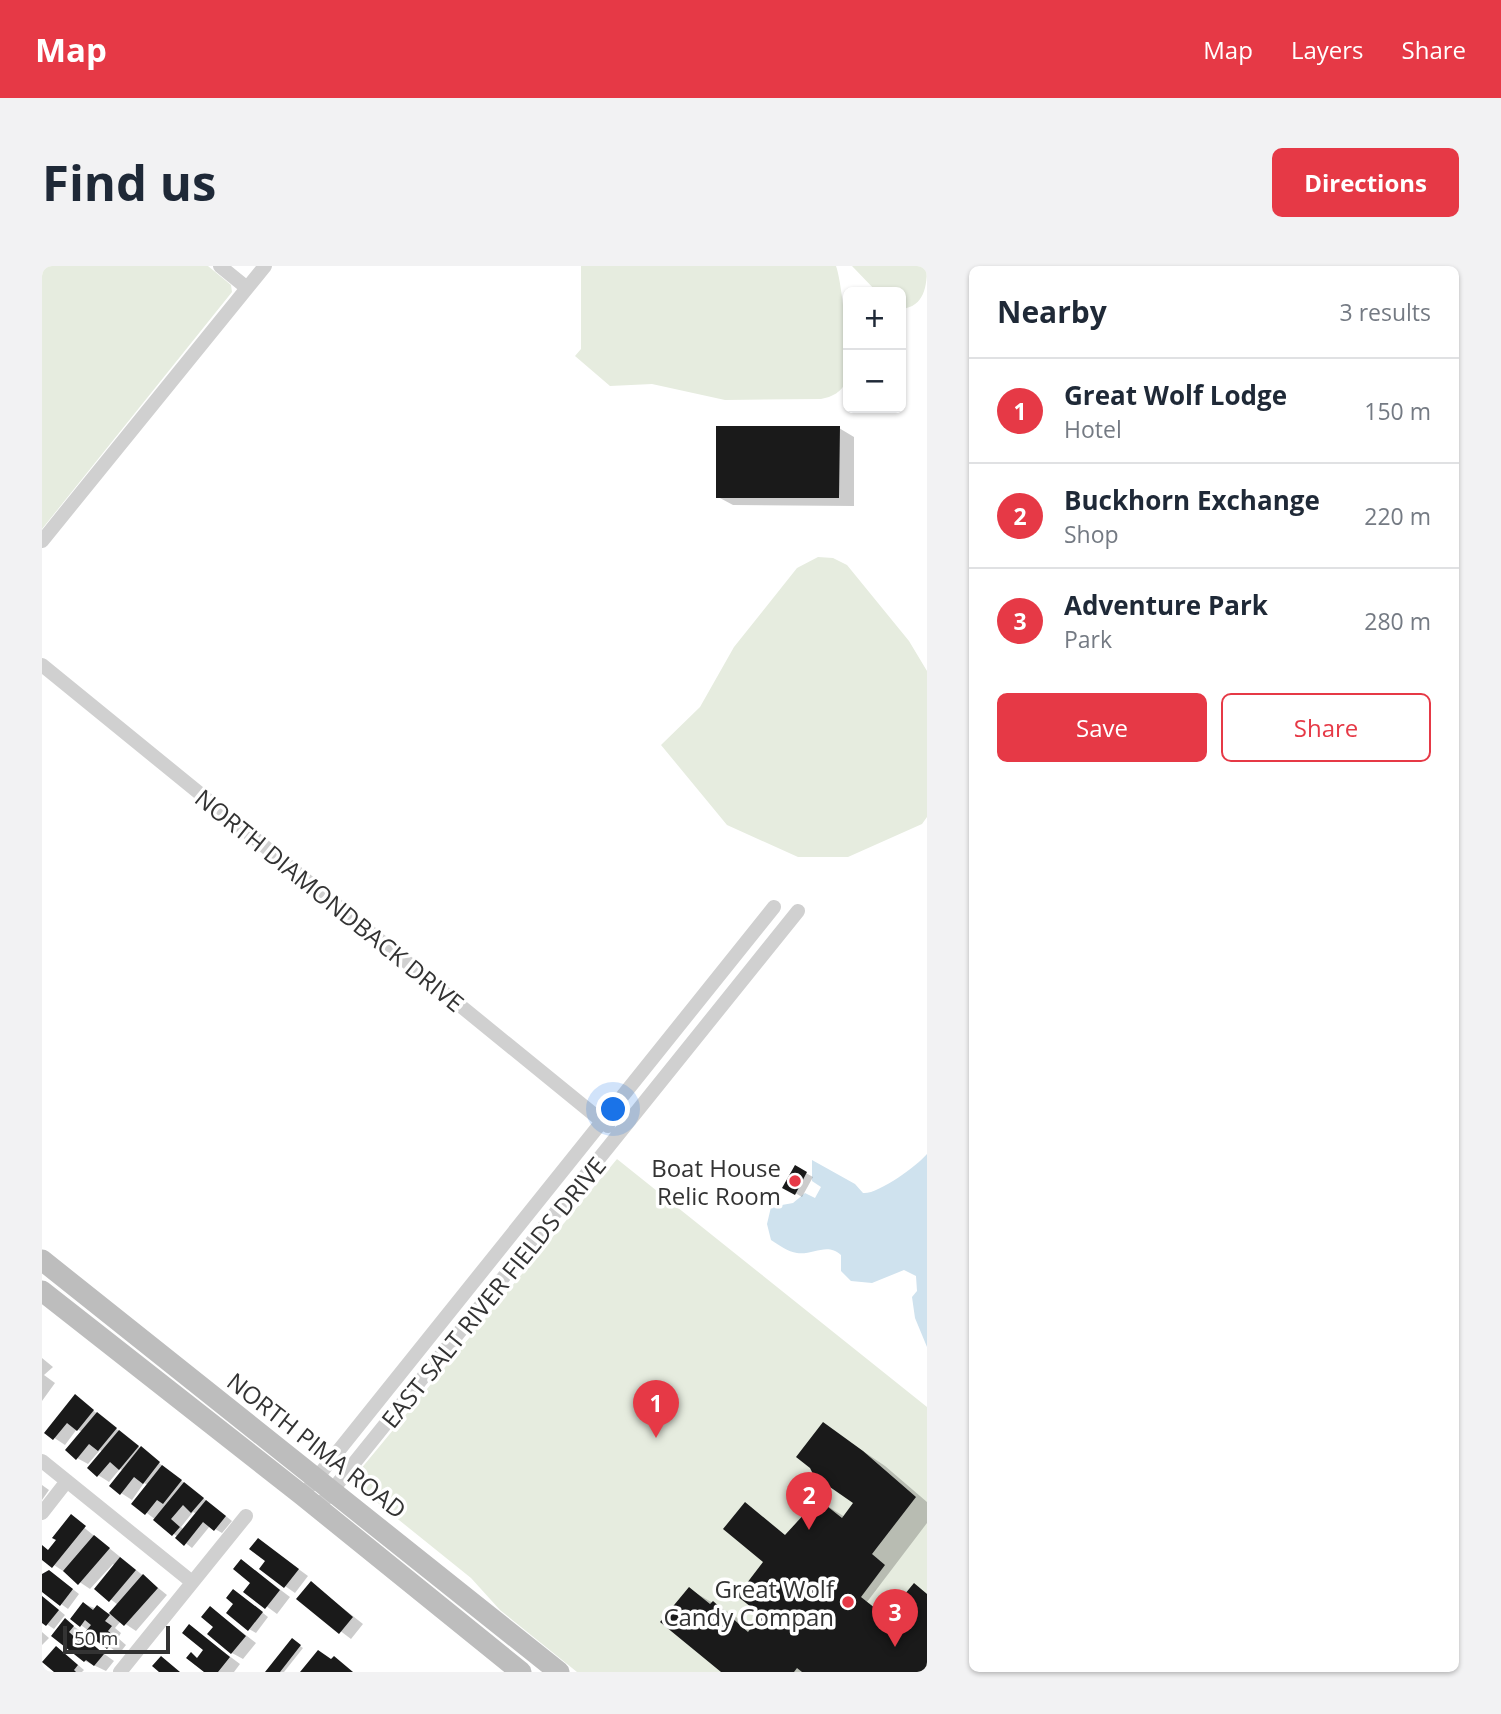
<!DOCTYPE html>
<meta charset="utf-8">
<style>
body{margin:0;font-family:"Open Sans",sans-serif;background:#f2f2f3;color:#1f2937}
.controls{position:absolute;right:21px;top:21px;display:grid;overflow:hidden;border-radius:10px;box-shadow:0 2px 5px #0004}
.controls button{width:63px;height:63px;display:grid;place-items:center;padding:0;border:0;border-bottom:2px solid #e0e1e3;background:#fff;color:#1f2937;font:35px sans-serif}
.scale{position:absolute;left:21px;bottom:18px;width:107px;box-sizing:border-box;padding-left:7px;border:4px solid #333;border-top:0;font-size:19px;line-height:24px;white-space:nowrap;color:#333;-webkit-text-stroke:5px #fff;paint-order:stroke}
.you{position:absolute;left:572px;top:844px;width:24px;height:24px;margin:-18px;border:5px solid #fff;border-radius:50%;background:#1a73e8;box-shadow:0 0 0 10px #1a73e833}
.badge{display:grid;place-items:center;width:46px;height:46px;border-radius:50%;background:#e63946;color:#fff;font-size:23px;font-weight:700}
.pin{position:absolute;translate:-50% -58px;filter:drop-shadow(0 2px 4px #0008)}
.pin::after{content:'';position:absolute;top:37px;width:24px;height:21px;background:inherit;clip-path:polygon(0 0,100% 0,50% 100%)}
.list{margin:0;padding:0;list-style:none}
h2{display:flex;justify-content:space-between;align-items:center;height:91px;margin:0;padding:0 28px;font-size:30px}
h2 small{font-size:23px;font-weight:400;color:#747a83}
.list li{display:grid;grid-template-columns:46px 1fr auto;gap:21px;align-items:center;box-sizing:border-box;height:105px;padding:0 28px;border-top:2px solid #e0e1e3}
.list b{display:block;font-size:26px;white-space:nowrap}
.list p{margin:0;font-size:23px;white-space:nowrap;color:#747a83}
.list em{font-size:23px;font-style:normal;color:#747a83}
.actions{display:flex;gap:14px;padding:21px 28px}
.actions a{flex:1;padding:16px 0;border:2px solid #e63946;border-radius:10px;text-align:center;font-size:24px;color:#e63946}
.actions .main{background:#e63946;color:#fff}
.map{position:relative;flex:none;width:885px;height:1406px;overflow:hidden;border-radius:10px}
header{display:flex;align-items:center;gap:42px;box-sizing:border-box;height:98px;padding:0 35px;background:#e63946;color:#fff}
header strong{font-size:33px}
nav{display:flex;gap:38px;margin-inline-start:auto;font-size:24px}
.intro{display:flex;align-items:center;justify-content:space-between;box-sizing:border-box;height:168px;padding:0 42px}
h1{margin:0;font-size:49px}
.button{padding:18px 32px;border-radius:10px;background:#e63946;color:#fff;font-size:24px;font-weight:700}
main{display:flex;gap:42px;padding:0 42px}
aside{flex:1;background:#fff;border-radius:10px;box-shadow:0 2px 5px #0004}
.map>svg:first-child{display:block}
</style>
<header>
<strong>Map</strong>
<nav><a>Map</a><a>Layers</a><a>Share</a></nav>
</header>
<div class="intro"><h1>Find us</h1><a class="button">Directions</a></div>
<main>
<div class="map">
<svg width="885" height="1406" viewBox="0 0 885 1406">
<rect width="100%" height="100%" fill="#fff"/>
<!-- green -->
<path fill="#e6ecdf" d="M0,0H166L189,19L190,26L0,263Z
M539,0H794C800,15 809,101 804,115C800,126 790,131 779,133L683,134L610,118L568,120L533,90L539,83Z
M810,0H885C885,19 883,41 859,43V26H835Z
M776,291L791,292L805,299L867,375L885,405V551L880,558L806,591H756L685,559L619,479L658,441L692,381L755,302Z
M575,893L885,1141V1406H535L458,1344L429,1312L316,1221L314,1212L318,1204Z"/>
<!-- water -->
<path fill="#cfe2ee" d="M885,888V1081L873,1052L870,1031L875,1025L874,1010L862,1004L830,1017L809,1015L799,1005V989C785,976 772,989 755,987C746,986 737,979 729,974L725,958L729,941L751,937L763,927L773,932L779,921L770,915V894L813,918L821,927C835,929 875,900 885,888Z"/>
<!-- shadow -->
<path fill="#0003" fill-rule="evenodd" d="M797,162L812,171V240L691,239L676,231Z
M753,901L771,911L760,931L743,921Z
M0,1092L11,1101L2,1109L13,1117L0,1135Z
M33,1130L190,1255L180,1267L168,1260L150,1282L92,1237L106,1219L102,1217L90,1234L79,1227L82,1205L78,1203L67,1216L56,1209L61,1186L58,1184L46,1198L35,1192L40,1166L35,1163L23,1179L5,1167ZM151,1246L155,1248L142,1264L139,1261Z
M781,1158L843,1200L885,1236V1257L825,1336L846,1352L873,1319L885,1328V1406H682L647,1323L693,1350L709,1364L720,1347L746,1273L777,1235L803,1251L814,1237Z
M0,1219L7,1224L0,1234Z
M29,1251L125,1329L94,1365L79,1355L73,1362L79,1367L76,1372L84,1379L77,1388L39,1359L42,1338L68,1348L76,1339L54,1322L73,1300L71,1298L48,1323L0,1291V1283L7,1285Z
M217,1274L266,1310L253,1327L243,1320L226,1295Z
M200,1295L248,1331L235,1348L204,1325L211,1316Z
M0,1309L14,1310L37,1328L26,1343L0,1324Z
M269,1317L321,1358L309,1373L256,1333Z
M198,1329L226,1351L214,1367L207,1363L194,1338Z
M0,1330L23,1349L12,1363L0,1355Z
M169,1342L214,1377L201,1393L190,1387L174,1361Z
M23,1355L42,1367L39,1371L72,1395L64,1405L43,1395L11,1370Z
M147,1360L198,1398L192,1406H165L149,1389L156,1393L164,1384Z
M0,1366L7,1372L0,1379Z
M251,1375L261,1382L242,1406H225Z
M21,1386L42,1404L40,1406H15Z"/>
<!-- building -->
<path fill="#1a1a1a" d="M674,160H798L797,232H674Z
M753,899L765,906L753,929L740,922Z
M33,1128L52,1144L35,1165L25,1157L11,1174L2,1167Z
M55,1146L75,1162L56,1185L47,1178L34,1194L23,1184Z
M781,1156L821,1185L874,1231L830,1288L843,1299L819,1331L844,1351L872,1317L885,1328V1406H760L755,1402L752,1406H679L618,1356L647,1321L668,1338L671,1335L706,1366L715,1354L718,1348L695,1330L721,1296L681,1263L703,1236L743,1269L776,1233L800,1252L811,1237L772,1210L768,1202L754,1191Z
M77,1164L97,1180L77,1204L68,1196L55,1211L45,1202Z
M99,1180L118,1196L101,1218L92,1211L78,1229L67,1220Z
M120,1199L140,1214L121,1238L115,1234L103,1249L89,1238Z
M142,1216L162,1232L149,1247L141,1239L129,1253L138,1261L130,1270L111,1254Z
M164,1234L184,1250L172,1265L161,1256L142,1280L133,1272Z
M29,1248L44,1260L10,1302L0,1294V1279L6,1284L14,1274L10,1272Z
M52,1269L68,1282L36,1319L21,1305Z
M216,1272L257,1303L242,1322L217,1303L223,1295L207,1283Z
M78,1291L94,1304L67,1336L52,1323Z
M199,1293L238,1324L223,1343L201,1326L208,1317L191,1303Z
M7,1304L31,1323L18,1340L0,1326V1308Z
M101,1308L116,1322L82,1360L67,1347Z
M269,1315L311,1351L297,1368L254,1333Z
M191,1323L221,1346L206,1365L184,1347L191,1338L184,1332Z
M0,1330L17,1344L4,1360L0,1357Z
M41,1336L51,1344L55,1339L68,1349L63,1355L70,1360L66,1365L74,1372L65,1383L43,1366L49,1359L43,1354L38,1361L28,1353Z
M168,1340L204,1370L189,1388L165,1368L171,1361L159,1351Z
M23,1352L32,1360L27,1366L37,1375L41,1370L62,1388L52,1400L44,1394L42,1396L9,1370Z
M147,1358L188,1391L176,1406H162L144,1392L149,1386L155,1392L161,1384L140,1367Z
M250,1372L259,1379L238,1406H223Z
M14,1380L36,1399L32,1404L34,1406H12L0,1396Z
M276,1384L289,1393L292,1390L311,1406H258Z
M119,1390L138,1406H117L110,1400Z"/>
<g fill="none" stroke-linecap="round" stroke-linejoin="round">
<!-- street -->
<path stroke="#d0d0d0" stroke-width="14" d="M178,0L205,22
M0,275L223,0
M0,399L566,860
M0,1195L150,1316
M269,1219L732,641
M276,1242L756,645
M0,1247L25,1215
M78,1406L204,1250"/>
<!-- secondary -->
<path stroke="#bdbdbd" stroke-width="21" d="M0,994L517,1406
M0,1025L260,1229L479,1406"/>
</g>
<!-- markers -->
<g fill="#e63946" stroke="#fff" stroke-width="2.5">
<circle cx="753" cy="915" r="7"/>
<circle cx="806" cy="1336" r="7"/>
</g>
<g text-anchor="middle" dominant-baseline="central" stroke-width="7" stroke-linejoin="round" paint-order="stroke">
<!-- street labels -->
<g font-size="24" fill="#333" stroke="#fff">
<text transform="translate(288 634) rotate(39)">NORTH DIAMONDBACK DRIVE</text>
<text transform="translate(451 1026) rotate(-51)">EAST SALT RIVER FIELDS DRIVE</text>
<text transform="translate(275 1179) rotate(38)">NORTH PIMA ROAD</text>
</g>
<!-- poi labels -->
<g font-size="24" fill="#333" stroke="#fff" text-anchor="end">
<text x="739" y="901">Boat House<tspan x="739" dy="28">Relic Room</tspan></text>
<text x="792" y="1322">Great Wolf<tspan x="792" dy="28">Candy Compan</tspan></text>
</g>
</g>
</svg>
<div class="controls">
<button>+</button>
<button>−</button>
</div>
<div class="scale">50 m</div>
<div class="you"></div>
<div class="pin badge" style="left:614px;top:1172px">1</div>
<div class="pin badge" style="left:767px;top:1264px">2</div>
<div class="pin badge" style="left:853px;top:1381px">3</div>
</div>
<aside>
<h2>Nearby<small>3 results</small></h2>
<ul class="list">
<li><span class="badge">1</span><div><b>Great Wolf Lodge</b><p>Hotel</p></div><em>150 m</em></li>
<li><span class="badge">2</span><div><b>Buckhorn Exchange</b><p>Shop</p></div><em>220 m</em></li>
<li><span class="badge">3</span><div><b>Adventure Park</b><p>Park</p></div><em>280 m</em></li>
</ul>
<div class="actions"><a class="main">Save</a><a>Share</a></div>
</aside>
</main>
